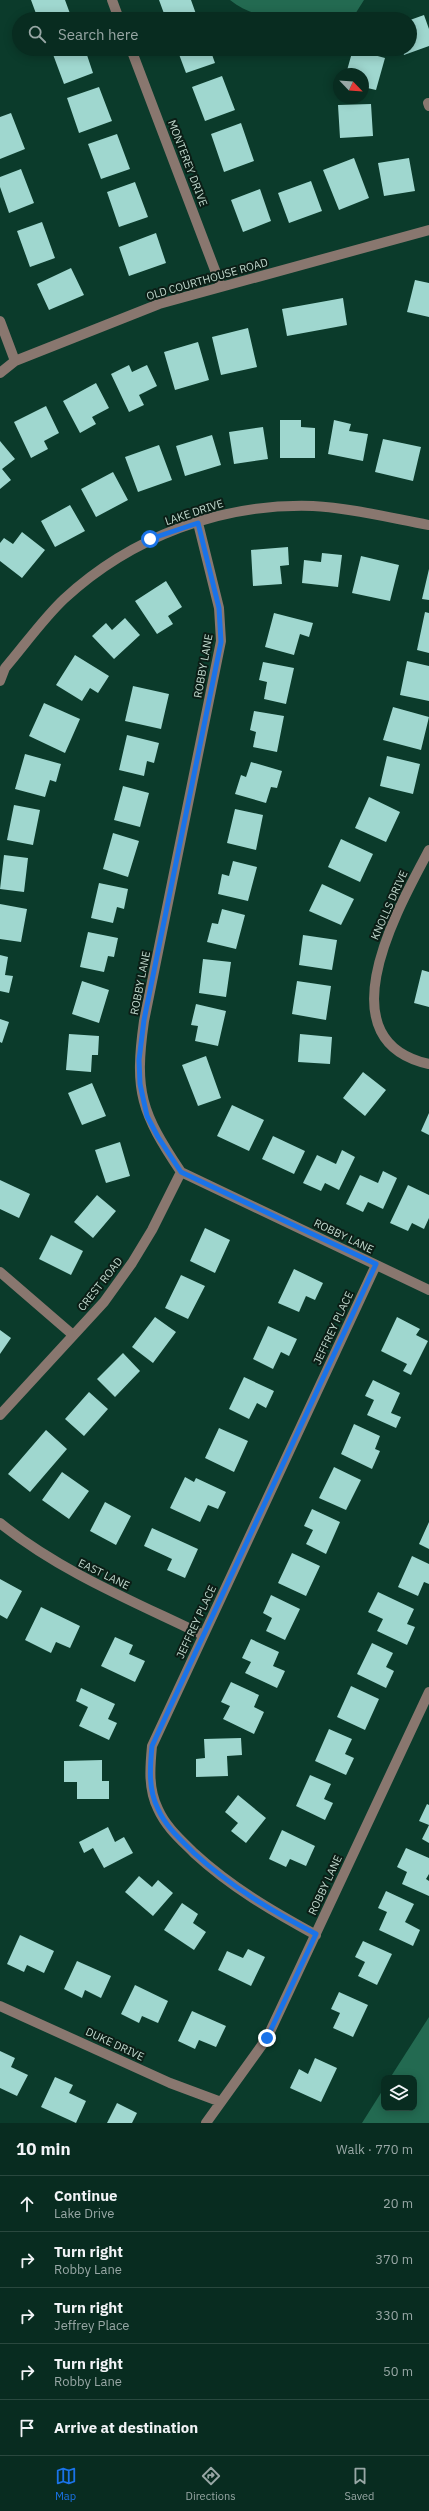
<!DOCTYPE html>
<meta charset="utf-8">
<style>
body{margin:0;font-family:"IBM Plex Sans",sans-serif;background:#16382d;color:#f1f3f6}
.controls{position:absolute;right:12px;bottom:12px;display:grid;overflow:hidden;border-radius:8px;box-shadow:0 2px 10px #0003}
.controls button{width:36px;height:36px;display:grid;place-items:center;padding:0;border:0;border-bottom:1px solid #29483e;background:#082c20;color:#f1f3f6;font:20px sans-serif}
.compass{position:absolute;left:333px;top:68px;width:36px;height:36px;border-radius:50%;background:#082c20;box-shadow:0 2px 10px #0003;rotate:115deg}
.stop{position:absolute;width:12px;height:12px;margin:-9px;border:3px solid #1a73e8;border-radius:50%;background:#fff}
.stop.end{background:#1a73e8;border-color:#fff;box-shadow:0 1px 4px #0008}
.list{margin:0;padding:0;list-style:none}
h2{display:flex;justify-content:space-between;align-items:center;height:52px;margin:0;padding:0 16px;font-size:17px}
h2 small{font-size:13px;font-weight:400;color:#98a7a5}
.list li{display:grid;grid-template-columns:26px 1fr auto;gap:12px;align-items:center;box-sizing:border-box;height:56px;padding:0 16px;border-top:1px solid #29483e}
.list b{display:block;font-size:15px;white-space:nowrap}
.list p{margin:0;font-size:13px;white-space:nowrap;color:#98a7a5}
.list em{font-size:13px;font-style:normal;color:#98a7a5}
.icon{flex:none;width:22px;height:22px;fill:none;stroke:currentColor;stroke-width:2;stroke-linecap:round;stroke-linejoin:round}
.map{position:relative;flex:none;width:429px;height:2123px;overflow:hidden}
.search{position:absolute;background:#082c20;box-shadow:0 2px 10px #0003;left:12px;right:12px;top:12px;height:44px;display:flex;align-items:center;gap:10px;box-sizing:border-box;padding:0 14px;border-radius:22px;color:#98a7a5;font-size:15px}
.sheet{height:332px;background:#082c20}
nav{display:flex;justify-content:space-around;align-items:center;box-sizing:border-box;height:56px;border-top:1px solid #29483e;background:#082c20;font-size:11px;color:#98a7a5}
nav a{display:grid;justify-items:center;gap:2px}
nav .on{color:#1a73e8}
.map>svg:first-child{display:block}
</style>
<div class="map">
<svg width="429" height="2123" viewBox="0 0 429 2123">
<rect width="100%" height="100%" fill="#0b3b2b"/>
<!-- green -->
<path fill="#236a51" d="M230,0H364L352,19C312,19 264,27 230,0Z
M429,2017V2123H362L384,2088V2108H414V2078H390Z"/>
<!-- building -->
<path fill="#9fd7cf" d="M31,0H65L72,19H38Z
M159,0H191L196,14L182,19H166Z
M424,15L429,29V46L404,55L402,49H410V20Z
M51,49H85L93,73L64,84Z
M177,49H210L215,63L186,73Z
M353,49H364L363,52L385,58L376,90L363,87V74H346Z
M222,76L235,110L205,121L192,87Z
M99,87L112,121L79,133L67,98Z
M371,104L373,136L340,138L338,105Z
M11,113L25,149L0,159V117Z
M241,123L254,161L224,172L211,134Z
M117,134L130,169L101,179L88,144Z
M354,158L369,198L339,210L323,170Z
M409,158L415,191L384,196L378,163Z
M21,169L34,203L9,213L0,187V177Z
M311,181L322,211L289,223L278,193Z
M135,182L148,217L119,227L107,192Z
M260,189L271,221L243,232L231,200Z
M42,222L55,258L30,267L17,231Z
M156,233L166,263L129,276L119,247Z
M71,268L84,295L49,310L37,284Z
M415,280L429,283V317L407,312Z
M343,298L347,325L287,336L282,309Z
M248,328L257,367L221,375L212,337Z
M198,342L209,380L175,390L164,352Z
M129,365L132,372L147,365L157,386L139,395L144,405L129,412L111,374Z
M96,383L109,408L92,417L96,424L80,433L63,401Z
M46,406L59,433L44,441L48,449L31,458L14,422Z
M280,420H301V427L315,428V458H280Z
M334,420L351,424L349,431L368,434L363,461L328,454Z
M263,427L268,459L234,464L229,432Z
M212,435L221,465L185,476L176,446Z
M383,439L421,447L413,481L375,472Z
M0,441L15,459L2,469L11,480L0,489Z
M159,445L172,480L138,492L125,457Z
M113,472L128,500L96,517L81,489Z
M70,505L85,531L55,547L41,521Z
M22,532L45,550L22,578L0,561V543L4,538L13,544Z
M288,547L289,565L280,566L282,584L253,586L251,550Z
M322,553L342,555L338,587L302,583L304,560L321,562Z
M361,556L399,565L390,601L352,593Z
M429,569V600L422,599Z
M166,581L182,607L168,616L173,624L157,634L135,601Z
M425,612L429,613V653L417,650Z
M274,613L313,623L309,637L300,634L294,655L265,647Z
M125,618L140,635L114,659L92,636L106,623L112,630Z
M75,655L109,676L98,693L90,688L82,701L56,685Z
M407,661L429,666V701L400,695Z
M263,662L294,668L286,704L264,699L267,682L259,680Z
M133,686L169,694L161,729L125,721Z
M44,703L80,719L65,753L29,736Z
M393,707L429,717L421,750L383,740Z
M254,711L284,716L277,752L253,747L256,732L250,730Z
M127,735L159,743L154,763L147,761L144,776L119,770Z
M25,754L61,764L56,782L50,780L45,797L15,789Z
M387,756L420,764L413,794L380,786Z
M251,762L282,771L277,788L271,787L266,803L235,794L241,775L246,777Z
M123,786L149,793L140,827L114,820Z
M369,797L400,812L386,842L355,828Z
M14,805L40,810L33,845L7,840Z
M235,809L263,815L256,850L227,843Z
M113,833L139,841L128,877L103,869Z
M341,839L373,854L360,882L328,867Z
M4,855L28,858L24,892L0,889Z
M233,861L257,867L248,901L218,894L222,874L229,876Z
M99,883L128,889L124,909L117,907L113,923L91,918Z
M322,884L354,899L341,925L309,911Z
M0,904L27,909L21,942L0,939Z
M222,909L245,915L236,949L207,942L212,923L218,924Z
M88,932L118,938L114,957L108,956L104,972L80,967Z
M303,935L337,940L332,970L299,965Z
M0,955L8,957L5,975L13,976L9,993L0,991Z
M203,959L231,962L226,997L199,993Z
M422,970L429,972V1007L414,1003Z
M82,981L109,990L99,1023L72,1014Z
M297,981L331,986L326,1020L292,1014Z
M196,1004L226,1011L218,1046L195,1041L198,1026L191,1025Z
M0,1019L9,1022L2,1043L0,1042Z
M69,1034L99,1036L98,1055H92L91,1072L66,1070Z
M300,1034L332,1037L330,1064L298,1062Z
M206,1056L221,1098L198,1106L182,1065Z
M363,1072L386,1090L365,1116L343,1098Z
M92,1083L106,1116L82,1125L68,1093Z
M232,1105L264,1120L249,1151L217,1136Z
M429,1113V1135L421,1131Z
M273,1136L305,1151L294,1174L262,1159Z
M120,1142L130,1176L106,1183L95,1150Z
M342,1150L355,1157L339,1190L325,1183L321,1191L303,1183L317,1155L336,1164Z
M383,1171L397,1178L383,1209L368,1202L363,1212L346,1204L360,1175L378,1183Z
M0,1180L30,1194L19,1218L0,1209Z
M408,1185L429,1195V1218L424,1229L412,1223L408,1231L390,1223Z
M97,1195L116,1211L93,1238L74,1222Z
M205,1228L230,1240L215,1273L190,1261Z
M51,1235L83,1251L71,1275L39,1259Z
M294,1269L323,1283L315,1300L306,1296L299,1312L278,1303Z
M181,1275L205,1286L188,1319L165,1308Z
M155,1317L176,1332L153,1363L132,1347Z
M397,1317L420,1329L416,1335L428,1341L411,1375L403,1371L407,1364L381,1351Z
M268,1326L297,1339L289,1356L281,1352L273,1369L253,1359Z
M0,1330L11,1338L0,1354Z
M123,1353L140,1371L115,1397L97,1379Z
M244,1377L274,1391L266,1408L257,1403L249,1419L229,1409Z
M373,1380L400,1393L391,1413L401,1417L396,1428L367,1415L374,1400L365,1396Z
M89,1392L108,1409L84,1436L65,1419Z
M354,1424L380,1436L375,1449L380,1451L372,1469L341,1454Z
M219,1428L248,1441L234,1472L205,1458Z
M46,1430L67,1449L30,1492L8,1474Z
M334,1467L361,1480L346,1510L319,1498Z
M62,1472L89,1491L69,1519L42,1500Z
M185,1477L194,1482L196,1478L226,1492L218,1509L208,1505L200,1522L170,1508Z
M105,1502L131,1516L116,1545L90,1531Z
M312,1509L340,1522L326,1554L306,1544L313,1530L304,1526Z
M429,1522V1549L419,1544Z
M152,1528L198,1549L185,1578L167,1570L172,1559L144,1546Z
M292,1553L320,1566L306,1596L278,1583Z
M412,1556L429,1564V1584L424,1582L418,1596L398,1587Z
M0,1579L22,1591L7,1619L0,1615Z
M378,1592L414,1609L407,1624L415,1627L407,1645L377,1631L383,1619L368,1612Z
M271,1595L300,1609L285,1640L266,1631L272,1618L263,1613Z
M41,1607L80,1626L70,1648L56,1642L51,1653L25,1640Z
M115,1637L133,1645L129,1654L145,1661L135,1682L101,1666Z
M251,1639L279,1652L273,1666L285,1671L277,1688L245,1673L251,1662L242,1658Z
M372,1643L393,1653L386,1667L394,1671L386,1688L357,1674Z
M231,1682L259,1695L254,1707L264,1712L254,1734L223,1719L230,1706L221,1702Z
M351,1686L379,1699L365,1730L337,1717Z
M81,1688L115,1704L108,1719L117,1723L109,1740L79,1726L88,1707L76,1701Z
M329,1729L352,1739L345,1754L354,1758L346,1775L315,1761Z
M241,1738L242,1755L227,1756L228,1776L196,1777V1759L205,1758L204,1739Z
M102,1760V1781H109V1799H77V1782H64V1761Z
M310,1775L331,1784L324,1799L333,1803L325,1820L296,1806Z
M238,1795L266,1818L246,1843L231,1831L238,1823L225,1812Z
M427,1804L429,1805V1843L422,1839L429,1825L419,1821Z
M108,1827L115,1842L124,1837L133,1853L104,1868L93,1848L84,1853L79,1842Z
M282,1830L315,1846L306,1866L290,1859L286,1867L269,1859Z
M406,1848L429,1858V1874L426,1879L429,1881V1896L402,1884L407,1872L397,1867Z
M139,1876L152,1887L158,1880L173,1893L153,1916L125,1892Z
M386,1891L414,1904L405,1922L420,1930L413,1946L379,1930L387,1912L378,1908Z
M182,1903L198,1914L193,1923L206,1932L194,1950L164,1930Z
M20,1935L54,1951L44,1973L27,1965L24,1972L7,1964Z
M363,1941L392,1954L377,1985L358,1976L365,1962L355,1957Z
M248,1949L265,1957L251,1986L218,1970L227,1951L243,1958Z
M77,1961L111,1976L101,1998L85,1990L82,1998L64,1989Z
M135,1985L168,2001L158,2023L142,2016L139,2023L121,2014Z
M339,1992L368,2005L353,2037L333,2028L340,2013L331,2009Z
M192,2011L226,2026L216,2047L199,2040L195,2049L178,2041Z
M0,2051L15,2058L11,2067L28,2075L17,2096L0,2088Z
M315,2058L337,2068L321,2102L290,2088L299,2069L308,2074Z
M55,2077L73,2085L69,2093L86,2101L76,2123L41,2107Z
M117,2103L137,2113L132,2123H107Z"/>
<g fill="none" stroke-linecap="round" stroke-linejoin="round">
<!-- minor -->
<path stroke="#89776f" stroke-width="10" d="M112,0L119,19
M131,49L221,286
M428,103L429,106
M0,321L15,361
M0,373L15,361L159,304L429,230
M198,523L219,608L221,641L144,1021C134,1092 141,1112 181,1172L429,1290
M0,681L5,668C24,646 42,620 64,599C131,537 221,503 313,506C351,508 391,518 429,525
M429,850C399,907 322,1040 429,1064
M0,1272L73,1335
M0,1415L104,1302L132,1263L152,1230L181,1172
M0,1523C61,1572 133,1601 203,1635
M316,1935C272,1911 231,1887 194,1853C180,1839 166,1827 158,1809C148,1789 150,1767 152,1746L376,1265
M0,2006L170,2083L221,2102
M206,2123L267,2038L429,1692"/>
</g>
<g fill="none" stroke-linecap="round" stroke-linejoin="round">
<!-- route -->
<path stroke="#1a73e8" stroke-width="5" d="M150,539L198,523L219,608L221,642L144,1020L139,1060L140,1084L147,1116L158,1137L181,1172L376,1264L152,1746C150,1767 148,1789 158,1809C166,1827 180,1839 194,1853C231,1887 272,1911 316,1934L267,2038"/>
</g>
<g text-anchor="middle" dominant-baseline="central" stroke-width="4" stroke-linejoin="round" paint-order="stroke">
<!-- street labels -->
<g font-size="11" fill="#c0d8cd" stroke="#0b1e16">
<text transform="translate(188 163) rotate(69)">MONTEREY DRIVE</text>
<text transform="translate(207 279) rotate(-16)">OLD COURTHOUSE ROAD</text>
<text transform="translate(194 512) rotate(-18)">LAKE DRIVE</text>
<text transform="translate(203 666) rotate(-80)">ROBBY LANE</text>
<text transform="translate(389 905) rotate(-66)">KNOLLS DRIVE</text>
<text transform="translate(140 983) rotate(-79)">ROBBY LANE</text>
<text transform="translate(344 1236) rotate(26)">ROBBY LANE</text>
<text transform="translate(100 1284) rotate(-52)">CREST ROAD</text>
<text transform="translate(333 1328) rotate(-65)">JEFFREY PLACE</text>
<text transform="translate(104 1574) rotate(26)">EAST LANE</text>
<text transform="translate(196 1622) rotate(-65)">JEFFREY PLACE</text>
<text transform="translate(325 1885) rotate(-65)">ROBBY LANE</text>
<text transform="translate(115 2044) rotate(25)">DUKE DRIVE</text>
</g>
</g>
</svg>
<div class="controls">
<button><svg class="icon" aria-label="layers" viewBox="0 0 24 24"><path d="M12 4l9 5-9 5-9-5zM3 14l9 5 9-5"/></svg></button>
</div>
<svg class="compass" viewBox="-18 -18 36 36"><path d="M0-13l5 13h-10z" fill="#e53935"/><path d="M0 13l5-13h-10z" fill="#98a7a5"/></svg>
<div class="stop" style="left:150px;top:539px"></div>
<div class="stop end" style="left:267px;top:2038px"></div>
<div class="search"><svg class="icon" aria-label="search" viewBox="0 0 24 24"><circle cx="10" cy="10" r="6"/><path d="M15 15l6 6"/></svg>Search here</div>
</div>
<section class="sheet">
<h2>10 min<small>Walk · 770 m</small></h2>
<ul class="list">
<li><svg class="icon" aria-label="ahead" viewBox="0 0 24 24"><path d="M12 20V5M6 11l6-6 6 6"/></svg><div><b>Continue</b><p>Lake Drive</p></div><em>20 m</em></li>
<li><svg class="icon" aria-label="right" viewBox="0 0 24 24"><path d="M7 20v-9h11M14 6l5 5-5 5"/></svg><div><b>Turn right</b><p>Robby Lane</p></div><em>370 m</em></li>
<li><svg class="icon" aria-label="right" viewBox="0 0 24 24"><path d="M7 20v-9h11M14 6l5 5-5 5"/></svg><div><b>Turn right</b><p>Jeffrey Place</p></div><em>330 m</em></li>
<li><svg class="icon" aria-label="right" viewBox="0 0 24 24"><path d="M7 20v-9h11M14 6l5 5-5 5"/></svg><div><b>Turn right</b><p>Robby Lane</p></div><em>50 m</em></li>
<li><svg class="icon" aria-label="arrive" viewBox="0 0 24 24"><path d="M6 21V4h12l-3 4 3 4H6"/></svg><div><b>Arrive at destination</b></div></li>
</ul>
</section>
<nav>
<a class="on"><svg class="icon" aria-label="map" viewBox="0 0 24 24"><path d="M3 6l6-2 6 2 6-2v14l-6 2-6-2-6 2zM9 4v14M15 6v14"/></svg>Map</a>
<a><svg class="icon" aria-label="directions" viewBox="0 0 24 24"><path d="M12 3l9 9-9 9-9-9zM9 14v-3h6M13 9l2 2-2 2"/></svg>Directions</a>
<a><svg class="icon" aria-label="saved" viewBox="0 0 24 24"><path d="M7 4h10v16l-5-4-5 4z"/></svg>Saved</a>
</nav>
